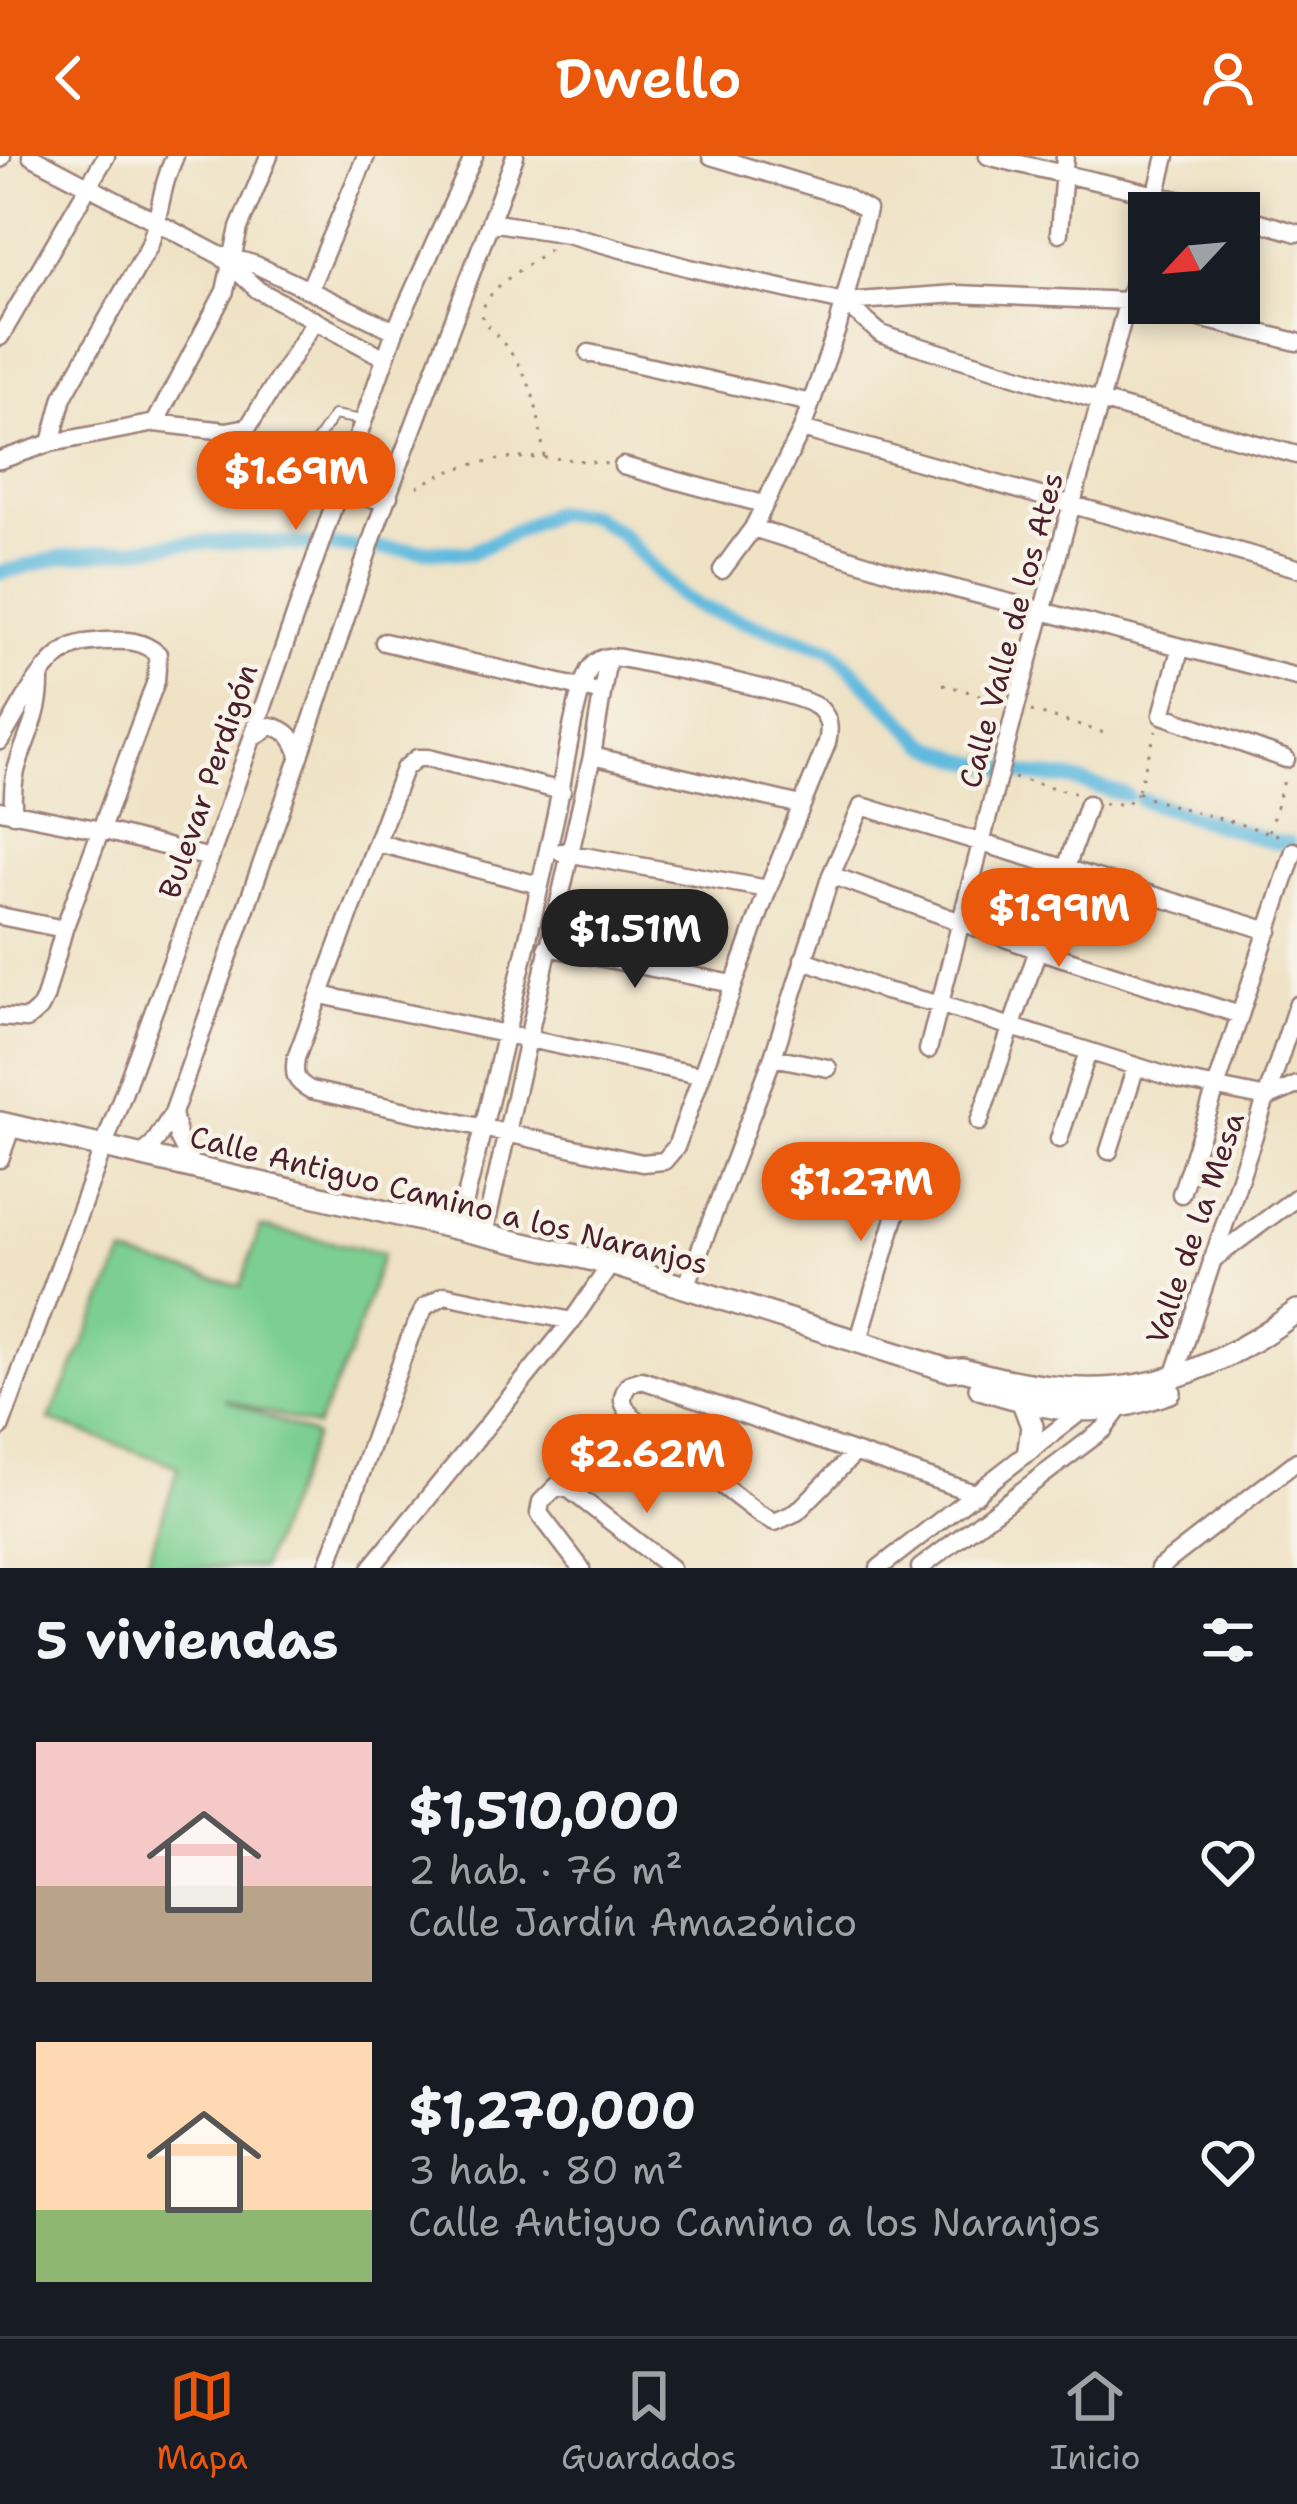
<!DOCTYPE html>
<html lang="es">
<head>
<meta charset="utf-8">
<style>
  :root { --surface:#171b24; --page:#242831; --text:#f1f3f6; --muted:#9ea1a6; --line:#363941; --accent:#ea580c }
  body { margin:0; font-family:"Shantell Sans",sans-serif; background:var(--page); color:var(--text); height:100vh; display:flex; flex-direction:column; font-size:45px; white-space:nowrap }
  * { box-sizing:border-box; margin:0 }
  p { font-size:39px; color:var(--muted) }
  .icon { flex:none; width:66px; height:66px; fill:none; stroke:currentColor; stroke-width:2; stroke-linecap:round; stroke-linejoin:round }
  .map { position:relative; height:1412px; overflow:hidden }
  .side { display:flex; flex-direction:column; background:var(--surface); flex:1 }
  .side>* { flex:none }
  .needle { width:78px; rotate:244deg }
  .buttons { position:absolute; left:1128px; top:36px; display:grid; gap:24px }
  .buttons a { display:grid; place-items:center; width:132px; height:132px; border-radius:0px; background:var(--surface); box-shadow:0 6px 18px #0003; font-size:60px }
  .price { position:absolute; translate:-50% -102px; padding:0 27px; border-radius:42px; background:var(--accent); color:#fff; font-size:39px; line-height:78px; filter:drop-shadow(0 3px 6px #0008) }
  .price::after { content:''; position:absolute; left:50%; top:72px; width:36px; height:27px; margin-left:-18px; background:inherit; clip-path:polygon(0 0,100% 0,50% 100%) }
  .price.active { background:#222; color:#fff }
  ul { padding:0; list-style:none }
  li { display:flex; align-items:center; gap:36px; height:300px; padding:0 36px }
  li span { display:grid; place-items:center; flex:none; width:336px; height:240px; border-radius:0px; color:#555 }
  li>.icon { margin-inline-start:auto }
  span .icon { width:144px; height:144px; fill:#fffc; stroke-width:1 }
  li b { font-size:51px }
  h2 { display:flex; justify-content:space-between; align-items:center; height:144px; padding:0 36px; font-size:51px }
  header { display:flex; justify-content:space-between; align-items:center; height:156px; padding:0 36px; background:var(--accent); color:#fff; font-size:54px; font-weight:600 }
  .tab-bar { display:flex; justify-content:space-around; align-items:center; height:168px; border-top:3px solid var(--line); background:var(--surface); font-size:33px; color:var(--muted) }
  .tab-bar a { display:grid; justify-items:center; gap:6px }
  .tab-bar .active { color:var(--accent) }
  .map>svg:first-child { display:block }
</style>
</head>
<body>
<header><svg class="icon" aria-label="back" viewBox="0 0 24 24"><path d="M15 5l-7 7 7 7"/></svg>Dwello<svg class="icon" aria-label="person" viewBox="0 0 24 24"><circle cx="12" cy="8" r="4"/><path d="M4 21q1-7 8-7t8 7"/></svg></header>
<div class="map">
<svg width="1297" height="1412" viewBox="0 0 1297 1412">
  <rect width="100%" height="100%" fill="#f7f3e8"/>
  <filter id="ink" filterUnits="userSpaceOnUse"><feTurbulence type="fractalNoise" baseFrequency=".00833" numOctaves="2"/><feDisplacementMap in="SourceGraphic" scale="24" xChannelSelector="R" yChannelSelector="G"/><feConvolveMatrix kernelMatrix="1 2 1 2 8 2 1 2 1" color-interpolation-filters="sRGB"/></filter>
  <filter id="wash" filterUnits="userSpaceOnUse"><feTurbulence type="fractalNoise" baseFrequency=".004" numOctaves="4" result="noise"/><feDisplacementMap in="SourceGraphic" scale="48" xChannelSelector="R" yChannelSelector="G"/><feGaussianBlur stdDeviation="2.7" result="paint"/><feColorMatrix in="noise" values="0 0 0 0 0 0 0 0 0 0 0 0 0 0 0 0 0 1.4 0 .05"/><feComposite in="paint" operator="in"/></filter>
  <g filter="url(#wash)">
    <rect width="100%" height="100%" fill="#efe2c5"/>
    <!-- green -->
    <path fill="#7ccf91" stroke="#63775e" stroke-width="3" d="M260 1071 383 1097 349 1200 316 1271 225 1243 315 1280 261 1412H145L179 1311 49 1264 124 1099 241 1130Z"/>
    <g fill="none" stroke-linecap="round" stroke-linejoin="round">
      <!-- canal -->
      <path stroke="#60bade" stroke-width="15" d="M0 417 58 402 181 387 255 386 470 397 553 357 590 359 620 377 680 439 701 452 831 493 926 588 965 604 1030 619 1070 623 1126 639
        M1141 644 1273 686 1289 687"/>
    </g>
  </g>
  <g filter="url(#ink)">
    <g fill="none" stroke-linecap="round" stroke-linejoin="round">
      <!-- service casing -->
      <g stroke="#9c8078" stroke-width="12">
        <path id="service" d="M302 306 334 259 362 264"/>
      </g>
      <!-- minor casing -->
      <g stroke="#9c8078" stroke-width="21">
        <path id="minor" d="M31 0 221 100 258 134 385 202
          M711 0 843 40 867 54 838 170 802 273 753 372 722 414
          M988 0C1067 21 1148 34 1227 57
          M0 3 2 0
          M1152 57 1166 0
          M1239 60 1297 77
          M490 66 567 78 690 112 844 146 956 138 1130 145 1297 186
          M1059 77 1065 0
          M226 100 256 109 395 175
          M309 134 366 0
          M844 146 881 178 895 183 1100 245 1297 299
          M0 181 106 0
          M589 197 811 247
          M155 267 225 135 239 72 269 0
          M802 273 1297 412
          M51 287 63 241 149 90C161 58 160 32 175 0
          M0 304 51 287 155 267 226 275 248 271 314 166
          M623 310 763 348
          M343 319 357 340 379 344 389 340
          M753 372 906 420 1297 521
          M384 486 594 535
          M1180 494 1162 559 1286 603
          M252 582 271 570C289 574 294 583 300 599
          M0 585C19 556 37 512 68 493 79 486 93 486 105 485 127 484 141 484 158 498L156 525 64 773 45 842 40 852 27 863 0 861
          M592 600 801 649
          M0 654 101 674 210 702
          M14 658C6 601 41 577 40 524
          M378 687 539 729
          M561 696 768 733
          M831 719 1038 794 1240 859
          M0 760 64 773
          M547 791 733 828
          M803 803 885 835 942 849 1183 925 1267 942
          M321 839 699 919
          M928 894 1016 551 1149 68
          M773 901 828 912
          M1267 942 1297 929
          M979 966 1088 648
          M1059 983 1088 896
          M1109 995 1136 910
          M141 999 153 989 173 957
          M0 1003 12 969
          M193 1012 178 981 173 957 300 600 376 371 515 0
          M1181 1038 1294 695
          M458 1073C492 938 524 803 554 667 563 629 573 544 589 514 597 501 607 500 621 502 654 509 803 536 820 553 830 563 830 574 827 587L768 733 676 991 664 1005 642 1007 484 972 311 934C295 926 293 919 296 902L404 613 417 602H428L562 635
          M484 1078 592 600 608 501
          M1212 1104 1297 1041
          M686 1131 773 901 831 719 862 650 1269 775
          M858 1187 912 1004
          M1174 1221 1297 849
          M0 1272 210 702 395 175 474 0
          M855 1297 797 1356 775 1366 759 1358 633 1261C622 1249 619 1242 629 1228L642 1224 977 1338
          M327 1412 410 1181 425 1151 445 1139 572 1165
          M371 1412 572 1165 611 1108
          M581 1412 539 1357 541 1346 557 1330 570 1334 671 1412
          M879 1412 1088 1250
          M920 1412 1104 1273 1123 1247
          M1159 1412 1297 1305"/>
      </g>
      <!-- tertiary casing -->
      <g stroke="#9c8078" stroke-width="26">
        <path id="tertiary" d="M0 967 611 1108 948 1214 963 1213C1093 1251 1188 1238 1297 1155
          M980 1232C1059 1256 1090 1264 1170 1236
          M1023 1246 1032 1270 1029 1293"/>
      </g>
      <!-- path -->
      <path stroke="#9c8078" stroke-width="3" stroke-dasharray="3 9" stroke-linecap="butt" d="M544 301C536 236 530 213 483 165 475 135 531 109 552 91
        M417 331C478 296 539 298 607 308
        M943 528 999 545
        M1031 555 1108 578
        M1014 622 1075 637
        M1138 634 1156 575
        M1138 636 1150 643 1285 681
        M1104 648H1126L1137 637
        M1269 675 1285 621"/>
      <!-- service -->
      <use href="#service" stroke="#fff" stroke-width="8"/>
      <!-- minor -->
      <use href="#minor" stroke="#fff" stroke-width="16"/>
      <!-- tertiary -->
      <use href="#tertiary" stroke="#fff" stroke-width="21"/>
    </g>
  </g>
  <g text-anchor="middle" dominant-baseline="central" stroke-width="9" stroke-linejoin="round" paint-order="stroke">
    <!-- street labels -->
    <g font-size="30" fill="#4a1f2b" stroke="#f7f3e8">
      <text transform="translate(1011 474) rotate(-75)">Calle Valle de los Ates</text>
      <text transform="translate(208 625) rotate(-71)">Bulevar Perdigón</text>
      <text transform="translate(449 1044) rotate(14)">Calle Antiguo Camino a los Naranjos</text>
      <text transform="translate(1195 1072) rotate(-71)">Valle de la Mesa</text>
    </g>
  </g>
</svg>
<div class="buttons">
<a><svg class="needle" viewBox="-14 -14 28 28"><path d="M0-13l5 13h-10z" fill="#e53935"/><path d="M0 13l5-13h-10z" fill="#9ea1a6"/></svg></a>
</div>
<b class="price" style="left:296px;top:377px">$1.69M</b>
<b class="price" style="left:1059px;top:814px">$1.99M</b>
<b class="price active" style="left:635px;top:835px">$1.51M</b>
<b class="price" style="left:861px;top:1088px">$1.27M</b>
<b class="price" style="left:647px;top:1360px">$2.62M</b>
</div>
<section class="side">
<h2>5 viviendas<svg class="icon" aria-label="filters" viewBox="0 0 24 24"><path d="M4 7h16M4 17h16"/><circle cx="9" cy="7" r="2"/><circle cx="15" cy="17" r="2"/></svg></h2>
<ul>
<li><span style="background:linear-gradient(#f6c9c9 60%,#b9a48a 0)"><svg class="icon" aria-label="home" viewBox="0 0 24 24"><path d="M3 11l9-7 9 7M6 9v11h12V9"/></svg></span><div><b>$1,510,000</b><p>2 hab. · 76 m²</p><p>Calle Jardín Amazónico</p></div><svg class="icon" aria-label="heart" viewBox="0 0 24 24"><path d="M12 20l-8-8c-3-5 5-10 8-4 3-6 11-1 8 4z"/></svg></li>
<li><span style="background:linear-gradient(#ffd9b3 70%,#8fb573 0)"><svg class="icon" aria-label="home" viewBox="0 0 24 24"><path d="M3 11l9-7 9 7M6 9v11h12V9"/></svg></span><div><b>$1,270,000</b><p>3 hab. · 80 m²</p><p>Calle Antiguo Camino a los Naranjos</p></div><svg class="icon" aria-label="heart" viewBox="0 0 24 24"><path d="M12 20l-8-8c-3-5 5-10 8-4 3-6 11-1 8 4z"/></svg></li>
</ul>
</section>
<nav class="tab-bar">
<a class="active"><svg class="icon" aria-label="map" viewBox="0 0 24 24"><path d="M3 6l6-2 6 2 6-2v14l-6 2-6-2-6 2zM9 4v14M15 6v14"/></svg>Mapa</a>
<a><svg class="icon" aria-label="saved" viewBox="0 0 24 24"><path d="M7 4h10v16l-5-4-5 4z"/></svg>Guardados</a>
<a><svg class="icon" aria-label="home" viewBox="0 0 24 24"><path d="M3 11l9-7 9 7M6 9v11h12V9"/></svg>Inicio</a>
</nav>
</body>
</html>
